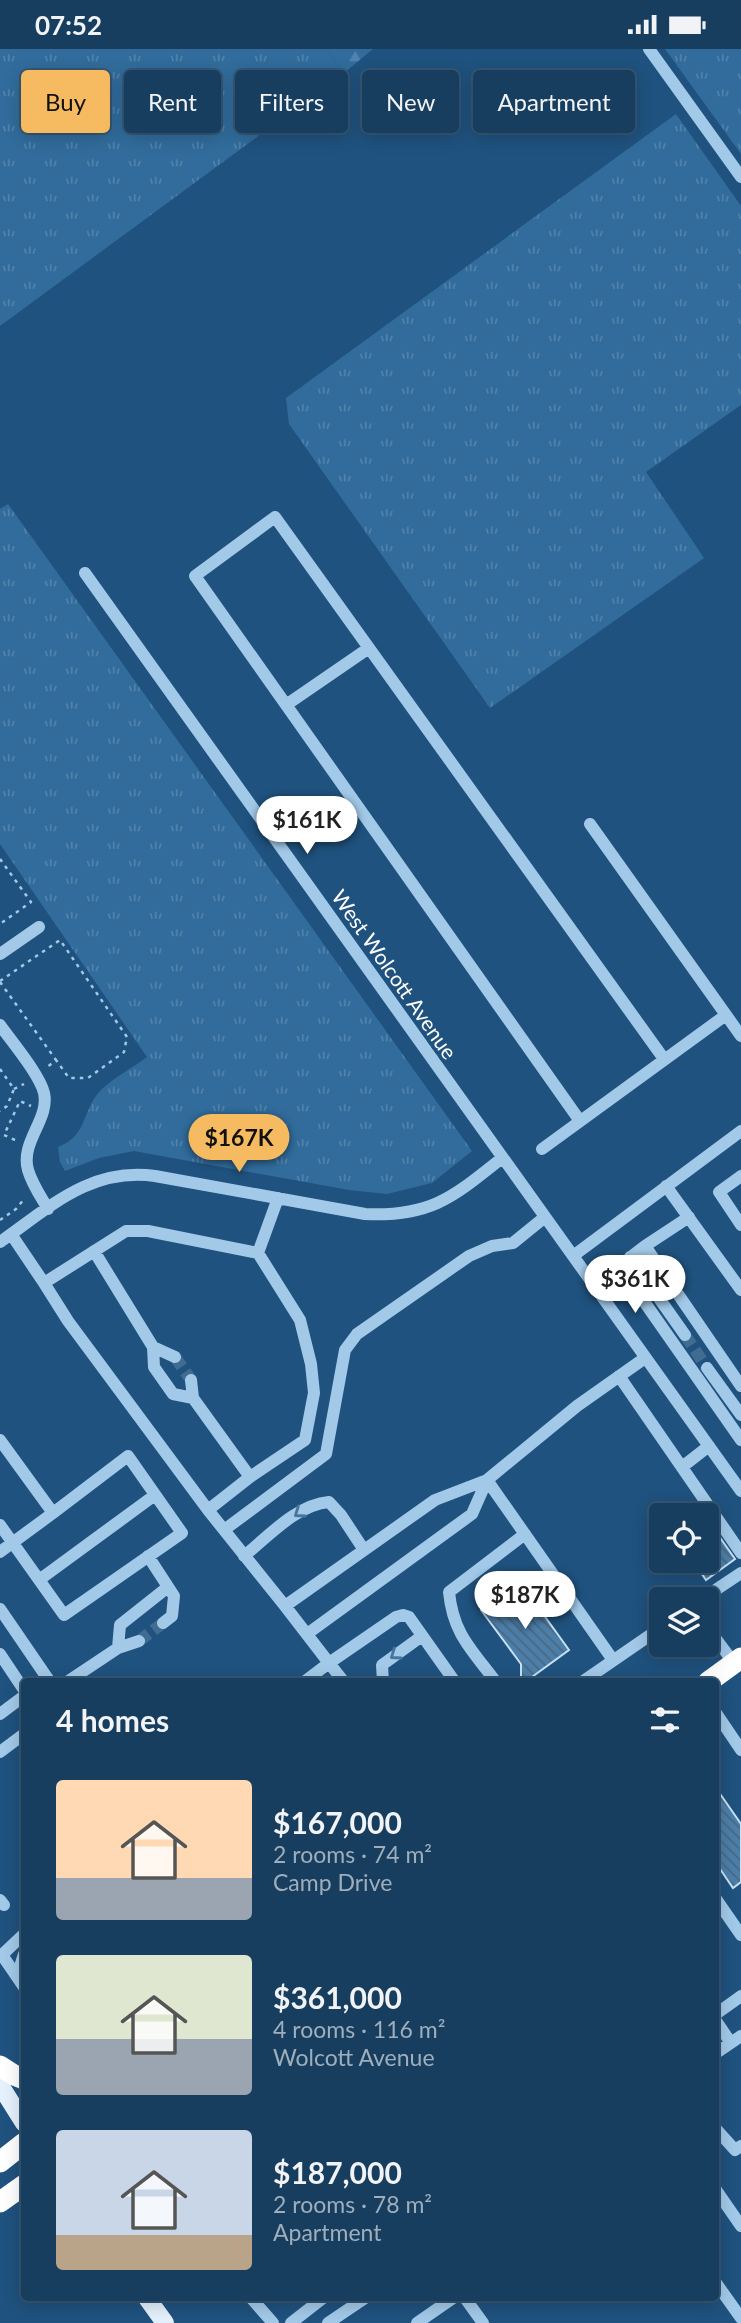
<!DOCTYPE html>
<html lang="en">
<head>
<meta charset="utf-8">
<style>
  :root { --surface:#173e5e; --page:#244967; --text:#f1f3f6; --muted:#9eaebc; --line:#365773; --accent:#f6bb61 }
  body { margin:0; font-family:Lato,sans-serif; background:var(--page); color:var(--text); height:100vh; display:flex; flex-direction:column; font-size:26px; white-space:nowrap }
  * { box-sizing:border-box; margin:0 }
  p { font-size:23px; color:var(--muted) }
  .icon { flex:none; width:38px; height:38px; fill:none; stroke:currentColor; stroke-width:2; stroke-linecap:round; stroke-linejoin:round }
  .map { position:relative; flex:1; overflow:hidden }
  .drawer { position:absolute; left:21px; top:1629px; width:698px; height:623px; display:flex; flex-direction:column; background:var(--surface); border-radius:7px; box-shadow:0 4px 18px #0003,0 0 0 2px var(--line) }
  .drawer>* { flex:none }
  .guide { position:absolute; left:21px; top:21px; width:700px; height:63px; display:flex; gap:14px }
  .controls { position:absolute; left:649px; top:1454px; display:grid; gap:14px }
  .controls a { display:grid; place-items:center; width:70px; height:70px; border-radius:7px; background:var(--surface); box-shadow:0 4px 18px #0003,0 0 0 2px var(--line); font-size:35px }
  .price { position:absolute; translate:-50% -60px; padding:0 16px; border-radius:24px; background:#fff; color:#222; font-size:23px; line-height:46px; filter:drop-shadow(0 2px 4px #0008) }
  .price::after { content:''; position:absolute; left:50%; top:42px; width:21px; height:16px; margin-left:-10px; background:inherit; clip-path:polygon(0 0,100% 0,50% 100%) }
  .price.selected { background:var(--accent); color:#111 }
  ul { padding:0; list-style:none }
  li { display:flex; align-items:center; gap:21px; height:175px; padding:0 35px }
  li span { display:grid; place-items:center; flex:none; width:196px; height:140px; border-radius:7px; color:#555 }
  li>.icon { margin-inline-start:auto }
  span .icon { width:84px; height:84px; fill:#fffc; stroke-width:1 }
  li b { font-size:30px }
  h2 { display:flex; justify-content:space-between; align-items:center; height:84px; padding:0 35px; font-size:30px }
  .chip { padding:0 24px; border-radius:7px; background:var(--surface); box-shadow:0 4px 18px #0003,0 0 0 2px var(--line); font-size:24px; line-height:63px }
  .chip.selected { background:var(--accent); color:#111 }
  .status { display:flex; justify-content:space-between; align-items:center; height:49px; padding:0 35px; background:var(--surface); direction:ltr }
  .status svg { height:19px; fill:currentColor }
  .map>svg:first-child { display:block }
</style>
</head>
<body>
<div class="status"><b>07:52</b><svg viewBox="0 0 49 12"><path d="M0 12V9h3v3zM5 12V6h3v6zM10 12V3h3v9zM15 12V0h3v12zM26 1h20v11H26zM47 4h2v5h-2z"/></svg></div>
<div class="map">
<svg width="741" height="2274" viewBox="0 0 741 2274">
  <defs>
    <pattern id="grass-tufts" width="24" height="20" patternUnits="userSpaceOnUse" patternTransform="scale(1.75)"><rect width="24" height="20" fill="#316c9c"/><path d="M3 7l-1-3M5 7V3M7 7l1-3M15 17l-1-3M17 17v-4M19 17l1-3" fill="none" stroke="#5082ab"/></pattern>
    <pattern id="forest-firs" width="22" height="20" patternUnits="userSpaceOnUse" patternTransform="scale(1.75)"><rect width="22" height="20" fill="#316c9c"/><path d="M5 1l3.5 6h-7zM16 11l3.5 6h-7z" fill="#5082ab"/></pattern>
    <pattern id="building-back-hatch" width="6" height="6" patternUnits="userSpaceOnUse" patternTransform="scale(1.75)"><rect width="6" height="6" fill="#4b7faa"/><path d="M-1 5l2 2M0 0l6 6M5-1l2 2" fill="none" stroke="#4b6880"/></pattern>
  </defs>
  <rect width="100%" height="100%" fill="#1f527e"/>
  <!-- grass -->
  <path fill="url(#grass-tufts)" d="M0 0H326L344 24 0 277Z
    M665 0H741V105Z
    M676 65 741 157V356L646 423 704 509 490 659 289 375 286 349Z
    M8 455 472 1102 432 1134 387 1145 349 1141 134 1102 99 1109 65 1122 60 1113 58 1098C88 1087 82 1060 101 1041 114 1028 133 1019 147 1008L0 795V460Z"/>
  <!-- forest -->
  <path fill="url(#forest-firs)" d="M326 0H373L344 24Z"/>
  <!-- building -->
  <path fill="url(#building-back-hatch)" stroke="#c6e1f6" stroke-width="2" d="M707 1470 735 1510 706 1531 693 1512H707Z
    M520 1533 569 1601 525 1633H521V1615L481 1561Z
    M716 1739 741 1775V1833L733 1839 716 1814Z"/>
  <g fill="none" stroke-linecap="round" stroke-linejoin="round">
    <!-- minor-tunnel -->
    <path stroke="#416c91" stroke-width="12" stroke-dasharray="12 6" stroke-linecap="butt" d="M685 1286 707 1319
      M175 1308 191 1331
      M139 1592 163 1574"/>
    <!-- path -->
    <path stroke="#a2c9e8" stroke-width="2.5" stroke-dasharray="3.5 5" stroke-linecap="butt" d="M0 810 31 853 0 875
      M0 932 60 891 127 988 124 1003 88 1029H69L56 1011
      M0 933 56 1011 46 1019
      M0 1020 14 1040 7 1057 0 1062
      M14 1040 24 1035
      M15 1091 4 1086 20 1052 31 1057
      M0 1171 16 1160 25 1149"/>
    <!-- minor -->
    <path stroke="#a2c9e8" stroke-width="12" d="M649 0 741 128
      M85 524 741 1442
      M286 656 369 599
      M590 775 741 987
      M0 905 39 878
      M0 976C12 993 40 1026 44 1044 50 1070 20 1093 28 1121 32 1135 41 1148 48 1160
      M580 1072 195 527 275 468 664 1010
      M542 1100 726 966
      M741 1127 719 1143 741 1176
      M666 1137 741 1241
      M689 1168 645 1197 741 1337
      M11 1185 44 1234 126 1182H148L258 1204 278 1149
      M0 1193C49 1159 90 1118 155 1127L365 1165C431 1168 453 1148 502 1109
      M645 1197 623 1214 629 1231 741 1391
      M94 1202 153 1298 154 1318 173 1345 193 1349 250 1428
      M573 1207 741 1082
      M630 1208 685 1286
      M44 1234 68 1272 208 1461 250 1428 305 1391 314 1344 311 1315 300 1271 258 1204
      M153 1298 175 1308
      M707 1319 741 1366
      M619 1327 741 1504
      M191 1331 193 1349
      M0 1391 53 1464 0 1503
      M682 1418 709 1397
      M208 1461 285 1557
      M0 1476 64 1566 182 1484 128 1407 53 1464
      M224 1481 326 1405 345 1301 357 1285 469 1207 492 1197 513 1194 545 1168
      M148 1507 174 1547 172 1567 163 1574
      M244 1507C269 1487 296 1456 329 1453L341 1466 364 1501
      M39 1531 155 1446
      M702 1550 741 1524
      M0 1560 50 1633
      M707 1578 734 1614
      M307 1585 472 1465 487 1431
      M118 1599 120 1576 168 1538
      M0 1605 24 1641
      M613 1611 487 1431 577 1357 645 1309
      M67 1633 118 1599 139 1592
      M304 1633 329 1614 344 1633
      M383 1633 382 1616 422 1587
      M455 1633 409 1568 403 1566 396 1568 329 1614 285 1557 435 1451 487 1431
      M496 1633C472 1601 453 1585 449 1543L525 1485
      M582 1633 662 1578
      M716 1664 741 1701
      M0 1665 24 1647
      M0 1703 24 1685
      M716 1850 741 1886
      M0 1851 4 1856
      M24 1885 2 1906 24 1938
      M17 1927 24 1905
      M716 1965 741 1947
      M716 1972 731 1994
      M716 2004 741 1987
      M716 2080 735 2101 741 2097
      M716 2141 741 2177
      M716 2234 741 2269
      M465 2249 483 2274
      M252 2250 273 2274
      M291 2274 323 2249
      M328 2274 365 2249
      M417 2274 453 2249"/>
    <!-- major -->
    <path stroke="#e4f1fd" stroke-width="18" d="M0 2036 24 2074
      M147 2249 165 2274"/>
    <!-- highway -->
    <path stroke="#fff" stroke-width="21" d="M708 1633 741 1609
      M0 2017 14 2026 24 2030
      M0 2113 24 2094
      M0 2153 24 2136"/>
  </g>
  <!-- one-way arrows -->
  <defs><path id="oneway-chevron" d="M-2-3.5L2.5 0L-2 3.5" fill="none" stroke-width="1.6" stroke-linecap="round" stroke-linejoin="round" transform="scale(1.75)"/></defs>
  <g stroke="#46769e">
    <use href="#oneway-chevron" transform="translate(299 1464) rotate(145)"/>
    <use href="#oneway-chevron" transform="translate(395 1606) rotate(145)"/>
  </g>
  <g text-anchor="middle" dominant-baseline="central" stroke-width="7" stroke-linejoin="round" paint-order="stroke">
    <!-- street labels -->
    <g font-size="21" fill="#fff" stroke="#1f527e">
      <text transform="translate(395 925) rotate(55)">West Wolcott Avenue</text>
    </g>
  </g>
</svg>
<div class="controls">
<a><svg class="icon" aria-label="locate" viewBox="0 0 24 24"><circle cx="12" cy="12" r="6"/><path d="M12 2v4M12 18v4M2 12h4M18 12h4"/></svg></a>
<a><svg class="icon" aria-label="layers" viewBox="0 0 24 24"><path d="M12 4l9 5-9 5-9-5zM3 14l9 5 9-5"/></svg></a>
</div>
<b class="price" style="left:307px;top:807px">$161K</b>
<b class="price selected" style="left:239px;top:1125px">$167K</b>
<b class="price" style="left:635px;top:1266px">$361K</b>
<b class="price" style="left:525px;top:1582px">$187K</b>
<div class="guide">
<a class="chip selected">Buy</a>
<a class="chip">Rent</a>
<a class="chip">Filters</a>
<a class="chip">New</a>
<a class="chip">Apartment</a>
</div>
<section class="drawer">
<h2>4 homes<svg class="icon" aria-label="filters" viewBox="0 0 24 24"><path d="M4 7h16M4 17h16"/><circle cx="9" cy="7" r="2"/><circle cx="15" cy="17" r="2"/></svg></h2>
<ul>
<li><span style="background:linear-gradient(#ffd9b3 70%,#9aa5b1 0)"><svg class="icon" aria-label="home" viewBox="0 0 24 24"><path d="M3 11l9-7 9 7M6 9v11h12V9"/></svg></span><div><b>$167,000</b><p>2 rooms · 74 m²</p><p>Camp Drive</p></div></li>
<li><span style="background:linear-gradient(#dfe7d0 60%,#9aa5b1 0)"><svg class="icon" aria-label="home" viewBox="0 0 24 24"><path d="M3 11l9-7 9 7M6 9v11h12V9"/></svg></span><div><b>$361,000</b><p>4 rooms · 116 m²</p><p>Wolcott Avenue</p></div></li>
<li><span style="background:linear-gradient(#c9d6e8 75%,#b9a48a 0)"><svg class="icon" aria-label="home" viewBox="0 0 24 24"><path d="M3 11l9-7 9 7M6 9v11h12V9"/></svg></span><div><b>$187,000</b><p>2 rooms · 78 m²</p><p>Apartment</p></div></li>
</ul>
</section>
</div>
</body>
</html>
